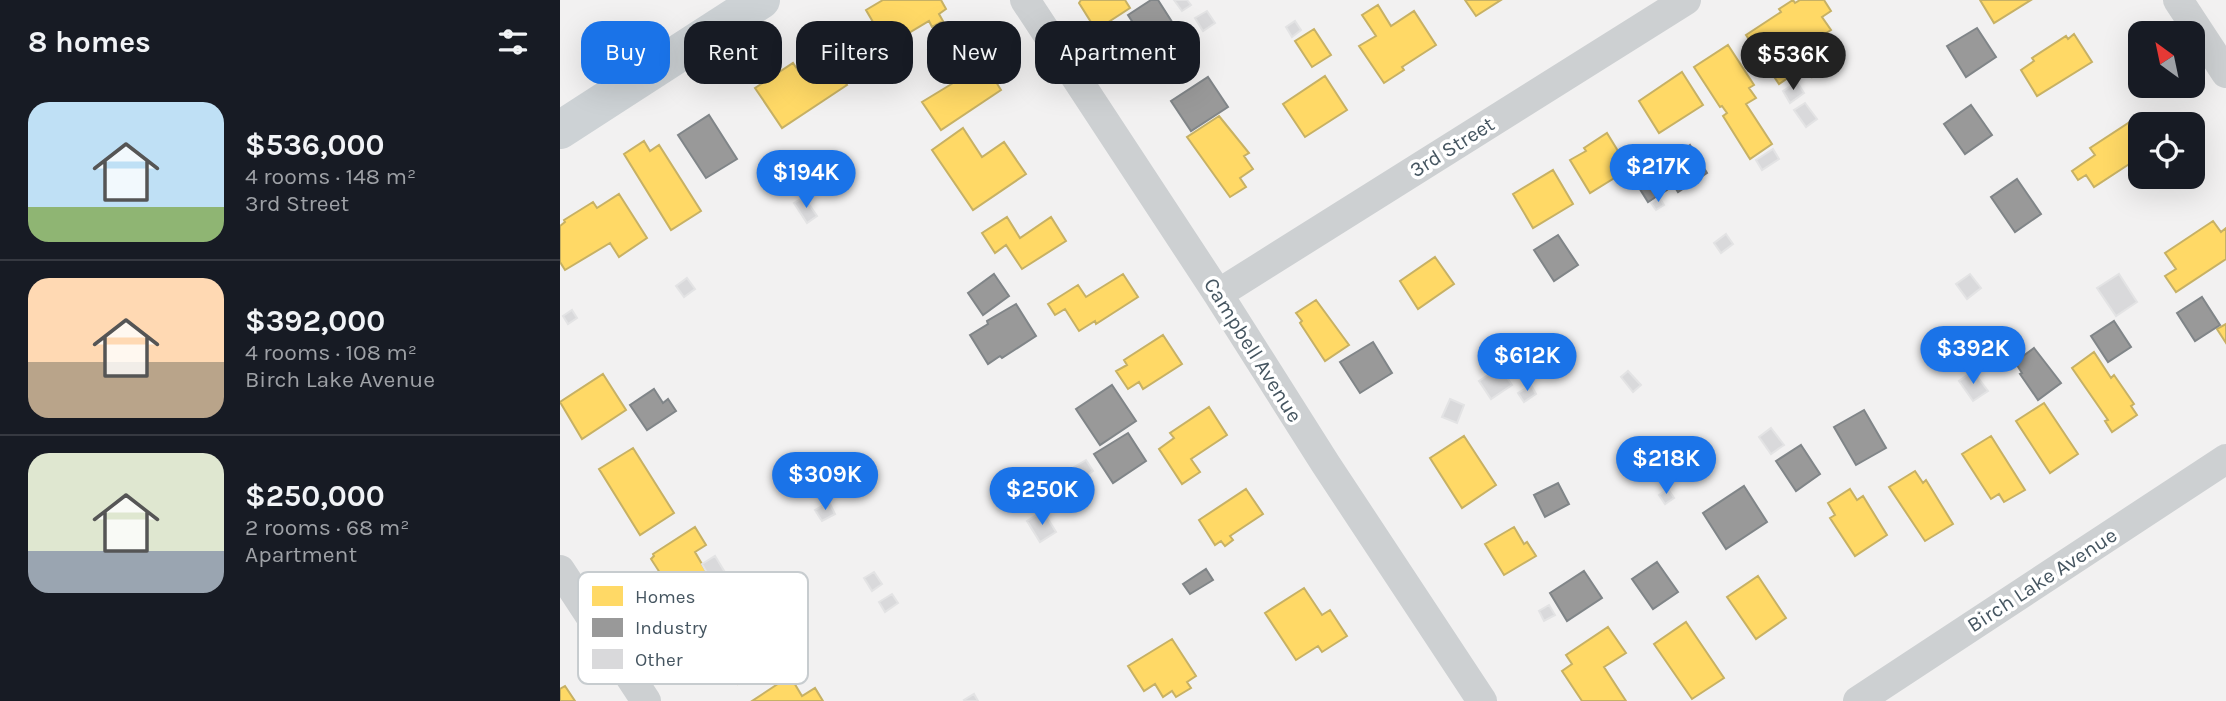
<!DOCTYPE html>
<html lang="en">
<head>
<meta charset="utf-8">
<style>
  :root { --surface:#171b24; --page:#20242c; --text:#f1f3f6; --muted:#9ea1a6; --line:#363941; --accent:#1a73e8 }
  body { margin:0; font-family:Karla,sans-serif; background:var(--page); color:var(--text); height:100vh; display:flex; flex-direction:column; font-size:26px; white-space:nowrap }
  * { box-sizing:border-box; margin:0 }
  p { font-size:23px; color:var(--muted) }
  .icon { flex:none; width:38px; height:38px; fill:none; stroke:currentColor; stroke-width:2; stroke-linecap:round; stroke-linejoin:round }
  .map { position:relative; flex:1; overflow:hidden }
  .drawer { display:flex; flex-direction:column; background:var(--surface); width:560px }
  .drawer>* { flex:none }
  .hud { position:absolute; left:21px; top:21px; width:665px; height:63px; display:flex; gap:14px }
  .needle { width:46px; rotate:327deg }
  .tools { position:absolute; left:1568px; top:21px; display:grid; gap:14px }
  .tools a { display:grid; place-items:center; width:77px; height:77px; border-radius:14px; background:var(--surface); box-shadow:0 7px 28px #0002; font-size:35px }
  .price { position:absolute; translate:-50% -60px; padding:0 16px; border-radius:24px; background:var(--accent); color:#fff; font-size:23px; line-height:46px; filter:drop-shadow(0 2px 4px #0008) }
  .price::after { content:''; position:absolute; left:50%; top:42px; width:21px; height:16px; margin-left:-10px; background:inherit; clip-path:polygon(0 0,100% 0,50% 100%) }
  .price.on { background:#222; color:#fff }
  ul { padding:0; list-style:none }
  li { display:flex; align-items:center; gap:21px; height:175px; padding:0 28px }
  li+li { border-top:2px solid var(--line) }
  li span { display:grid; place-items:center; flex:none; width:196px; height:140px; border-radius:21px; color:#555 }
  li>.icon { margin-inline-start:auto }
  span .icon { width:84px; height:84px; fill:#fffc; stroke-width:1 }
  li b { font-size:30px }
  h2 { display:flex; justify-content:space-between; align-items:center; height:84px; padding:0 28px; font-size:30px }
  .pill { padding:0 24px; border-radius:21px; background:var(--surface); box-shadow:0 7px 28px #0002; font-size:24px; line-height:63px }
  .pill.on { background:var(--accent); color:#fff }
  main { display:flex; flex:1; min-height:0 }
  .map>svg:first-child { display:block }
</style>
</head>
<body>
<main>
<section class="drawer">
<h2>8 homes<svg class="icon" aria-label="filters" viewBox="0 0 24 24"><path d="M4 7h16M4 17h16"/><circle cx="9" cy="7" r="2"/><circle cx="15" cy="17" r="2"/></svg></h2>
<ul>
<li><span style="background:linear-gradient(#bfe0f5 75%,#8fb573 0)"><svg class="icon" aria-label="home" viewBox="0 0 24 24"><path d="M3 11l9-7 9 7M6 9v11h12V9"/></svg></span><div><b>$536,000</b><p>4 rooms · 148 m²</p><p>3rd Street</p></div></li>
<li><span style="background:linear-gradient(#ffd9b3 60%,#b9a48a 0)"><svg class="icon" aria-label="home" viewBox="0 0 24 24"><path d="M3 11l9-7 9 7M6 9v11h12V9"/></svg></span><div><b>$392,000</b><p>4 rooms · 108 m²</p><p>Birch Lake Avenue</p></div></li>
<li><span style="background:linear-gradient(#dfe7d0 70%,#9aa5b1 0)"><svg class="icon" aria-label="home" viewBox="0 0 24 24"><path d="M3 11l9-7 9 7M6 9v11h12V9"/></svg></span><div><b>$250,000</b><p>2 rooms · 68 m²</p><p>Apartment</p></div></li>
</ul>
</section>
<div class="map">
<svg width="1666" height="701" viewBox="0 0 1666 701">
  <rect width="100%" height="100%" fill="#f2f1f1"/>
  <!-- homes -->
  <path fill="#ffd966" stroke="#c7b164" stroke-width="2" d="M323 0H381L386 9 379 14 383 21 372 27 369 21 327 46 306 10Z
    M521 0H565L570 8 536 30 519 3Z
    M905 0H941L916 16Z
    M1233 0 1235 3 1240 0H1264L1271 11 1262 17 1271 30 1260 37 1276 61 1252 77 1236 53 1229 57 1225 50 1221 53 1235 73 1219 84 1186 35 1221 12 1219 9Z
    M1420 0H1471L1434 23Z
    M818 5 831 26 854 11 876 45 842 67 844 70 824 83 799 46 816 36 802 15Z
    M401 28 417 54 394 69 384 54 374 60 368 50Z
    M754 29 771 55 752 67 735 41Z
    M1514 34 1532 62 1477 96 1461 70 1474 61 1472 58 1506 36 1508 39Z
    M1168 45 1194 85 1189 88 1196 98 1186 104 1212 144 1190 159 1163 116 1167 113 1162 106 1160 107 1134 67Z
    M267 54 287 85 222 128 195 88 233 63 239 72Z
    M426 63 432 72 434 70 440 78 436 82 441 90 381 130 362 102Z
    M1122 72 1143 105 1099 133 1079 101Z
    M765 76 787 110 745 137 723 104Z
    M659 116 689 153 684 156 693 169 680 178 686 187 670 197 627 137Z
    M1576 118 1580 124V157L1534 187 1526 175 1518 180 1512 171 1535 155 1530 148Z
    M403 128 422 157 444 142 466 174 413 210 372 150Z
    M1047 133 1069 169 1030 193 1010 160 1026 151 1024 148Z
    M84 141 90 151 99 145 141 211 111 230 64 154Z
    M993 170 1013 204 973 228 953 194Z
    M59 194 87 238 59 257 50 243 5 270 0 262V226L5 222 4 220 33 202 37 208Z
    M447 217 460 238 491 217 506 241 462 269 446 245 435 253 422 233Z
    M1653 221 1661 232 1666 228V259L1616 292 1605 276 1616 269 1605 253Z
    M875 257 894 284 858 309 840 281Z
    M563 274 578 297 536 324 535 321 519 331 505 309 495 315 488 304 518 285 526 297Z
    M756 300 789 345 765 361 740 323 742 321 736 313Z
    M1666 324V343L1657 329Z
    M603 335 622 364 583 389 579 382 568 389 556 371 567 365 564 360Z
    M1534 352 1551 378 1554 375 1574 404 1571 406 1577 415 1552 432 1545 421 1548 420 1512 368Z
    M43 374 66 410 22 439 0 402Z
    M1484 403 1518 454 1490 473 1456 421Z
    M649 407 667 435 631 459 640 472 622 484 599 449 614 438 610 433Z
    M904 436 936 485 902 508 870 458Z
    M1431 436 1465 490 1444 502 1439 494 1431 499 1402 454Z
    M73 448 114 513 80 535 39 469Z
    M1355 471 1363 483 1366 480 1393 524 1365 541 1329 487Z
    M686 489 703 514 670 536 673 540 665 546 661 541 655 545 639 520Z
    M1290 489 1297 500 1303 496 1327 535 1295 556 1270 518 1275 515 1268 503Z
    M135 527 146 545 135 552 157 590 124 610 91 559 94 556 93 554Z
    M954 527 964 544 967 542 976 556 944 575 925 544Z
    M1198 576 1226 618 1196 639 1167 597Z
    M744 588 762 615 770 610 787 636 762 652 758 646 736 660 705 613Z
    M171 606 184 627 203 616 220 643 201 655 208 666 178 684 170 671 167 673 138 627Z
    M1126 622 1164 678 1132 699 1094 644Z
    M1048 627 1066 653 1044 667 1066 701H1022L1002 671 1012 664 1006 655Z
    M612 639 636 676 627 682 631 688 616 697 612 691 603 697 595 684 584 691 568 666Z
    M230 676 242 696 255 688 263 701H192Z
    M5 686 15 701H0V689Z"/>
  <!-- industry -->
  <path fill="#999" stroke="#808588" stroke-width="2" d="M591 0H598L614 25 586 43 568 15Z
    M1417 28 1436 57 1406 77 1387 46Z
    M648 77 668 107 631 131 611 101Z
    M1411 105 1432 135 1405 154 1384 124Z
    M149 115 177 159 146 178 118 135Z
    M1130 145 1147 173 1118 192 1101 165Z
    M1092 166 1107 190 1088 202 1073 178Z
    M1457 179 1481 214 1455 232 1431 197Z
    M998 235 1018 265 994 281 974 250Z
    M434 274 449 296 423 315 408 293Z
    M1642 297 1660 325 1635 341 1617 313Z
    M456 304 476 336 442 358 440 356 428 364 410 335 428 324 427 321Z
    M1554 321 1571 347 1548 362 1531 336Z
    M813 342 832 373 800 393 780 362Z
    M1474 348 1501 383 1478 400 1460 374 1462 373 1455 362Z
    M552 385 576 421 540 445 516 409Z
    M94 389 103 403 108 399 116 411 87 430 70 405Z
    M1304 410 1326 448 1296 465 1274 427Z
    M568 433 586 461 553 483 534 454Z
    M1241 445 1260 474 1236 491 1216 461Z
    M998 483 1009 504 985 517 974 495Z
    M1184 486 1207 522 1166 549 1143 513Z
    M1097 562 1118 592 1093 609 1072 579Z
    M646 569 653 580 630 594 623 584Z
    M1024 571 1042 598 1007 621 990 593Z"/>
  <!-- building -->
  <path fill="#d9d9db" stroke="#e3e3e4" stroke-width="2" d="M614 0H627L631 5 622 11Z
    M647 11 655 23 643 31 635 18Z
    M735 21 741 30 732 37 726 27Z
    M1237 82 1244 93 1230 103 1223 91Z
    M1245 103 1257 119 1246 127 1234 110Z
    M1213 149 1219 159 1202 170 1196 160Z
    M244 197 257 216 247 223 234 203Z
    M1099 197 1104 205 1096 210 1091 203Z
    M1166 234 1173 244 1161 253 1154 243Z
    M1410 274 1421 288 1407 299 1396 284Z
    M1559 274 1577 302 1556 316 1537 288Z
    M127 278 135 289 124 297 116 286Z
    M12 310 17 318 8 324 3 316Z
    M940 367 952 385 931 399 919 381Z
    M1068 371 1081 385 1073 392 1061 377Z
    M1413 371 1428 391 1413 401 1399 381Z
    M971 385 976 394 964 402 958 393Z
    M890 399 904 405 897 423 882 417Z
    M1211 428 1224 445 1211 454 1199 437Z
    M526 460 533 471 521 479 514 467Z
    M1108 489 1114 498 1105 504 1099 495Z
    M269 502 275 514 262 521 255 510Z
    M483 511 496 532 480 542 467 521Z
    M155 556 166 574 152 582 142 564Z
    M314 572 322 584 312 591 304 578Z
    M332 594 338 603 325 612 319 602Z
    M989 605 995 615 984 621 979 611Z
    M414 694 418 701H405L404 700Z"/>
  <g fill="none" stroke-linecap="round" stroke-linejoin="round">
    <!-- street -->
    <path stroke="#cdd0d2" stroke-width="30" d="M465 0 658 294 765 463 922 701
      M1618 0 1666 73
      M658 294 1126 0
      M0 570 86 701
      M1298 701 1666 459"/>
    <!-- secondary -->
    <path stroke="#cdd2d5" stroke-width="38" d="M0 130 201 0"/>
  </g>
  <g text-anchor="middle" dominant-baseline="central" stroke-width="7" stroke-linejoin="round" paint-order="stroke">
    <!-- street labels -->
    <g font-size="21" fill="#455560" stroke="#fff">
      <text transform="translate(892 147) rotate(-32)">3rd Street</text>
      <text transform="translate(693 350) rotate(58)">Campbell Avenue</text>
      <text transform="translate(1482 580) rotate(-33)">Birch Lake Avenue</text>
    </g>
  </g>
  <!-- legend -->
  <rect x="18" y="572" width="230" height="112" rx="10" fill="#fff" stroke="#c7cccf" stroke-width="2"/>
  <rect x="32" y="586" width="31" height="20" fill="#ffd966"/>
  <rect x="32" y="618" width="31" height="19" fill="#999"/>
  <rect x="32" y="649" width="31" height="20" fill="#d9d9db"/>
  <g font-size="19" fill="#455560">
    <text x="75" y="603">Homes</text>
    <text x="75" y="634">Industry</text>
    <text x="75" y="666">Other</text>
  </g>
</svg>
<div class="tools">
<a><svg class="needle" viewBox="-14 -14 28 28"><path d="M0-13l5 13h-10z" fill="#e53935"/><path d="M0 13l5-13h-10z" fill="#9ea1a6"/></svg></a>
<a><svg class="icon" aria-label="locate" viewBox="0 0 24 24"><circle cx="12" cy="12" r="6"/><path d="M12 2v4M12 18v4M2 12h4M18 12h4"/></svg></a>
</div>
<b class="price on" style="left:1233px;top:92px">$536K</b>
<b class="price" style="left:1098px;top:204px">$217K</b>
<b class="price" style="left:246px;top:210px">$194K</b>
<b class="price" style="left:1413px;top:386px">$392K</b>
<b class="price" style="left:967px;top:393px">$612K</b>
<b class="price" style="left:1106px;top:496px">$218K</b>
<b class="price" style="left:265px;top:512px">$309K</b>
<b class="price" style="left:482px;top:527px">$250K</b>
<div class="hud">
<a class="pill on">Buy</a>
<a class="pill">Rent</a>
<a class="pill">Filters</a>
<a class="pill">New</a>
<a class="pill">Apartment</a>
</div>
</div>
</main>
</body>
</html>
